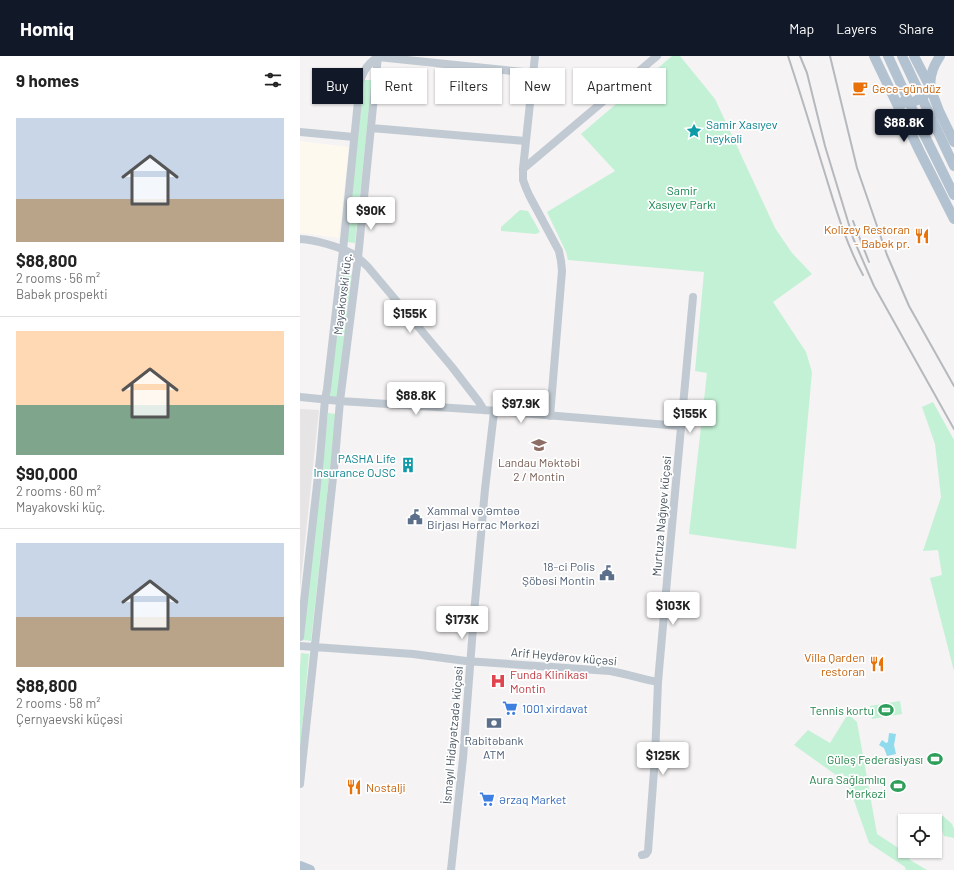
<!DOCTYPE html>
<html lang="en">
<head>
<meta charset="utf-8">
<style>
  :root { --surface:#fff; --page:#f2f2f2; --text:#222; --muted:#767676; --line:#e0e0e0; --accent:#111827 }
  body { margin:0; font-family:Barlow,sans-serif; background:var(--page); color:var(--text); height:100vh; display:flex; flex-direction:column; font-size:15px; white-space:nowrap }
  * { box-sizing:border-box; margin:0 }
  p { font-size:13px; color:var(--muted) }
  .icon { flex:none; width:22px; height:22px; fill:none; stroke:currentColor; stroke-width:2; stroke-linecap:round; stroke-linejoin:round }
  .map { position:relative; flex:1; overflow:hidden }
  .side { display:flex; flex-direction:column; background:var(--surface); width:300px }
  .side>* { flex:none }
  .guide { position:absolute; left:12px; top:12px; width:380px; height:36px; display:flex; gap:8px }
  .buttons { position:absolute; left:598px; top:758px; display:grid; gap:8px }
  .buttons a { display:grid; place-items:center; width:44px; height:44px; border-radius:0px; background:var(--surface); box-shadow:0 1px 3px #0004; font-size:20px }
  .price { position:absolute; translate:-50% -34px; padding:0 9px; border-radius:4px; background:#fff; color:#222; font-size:13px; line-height:26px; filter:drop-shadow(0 1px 2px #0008) }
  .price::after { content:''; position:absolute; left:50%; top:24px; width:12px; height:9px; margin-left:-6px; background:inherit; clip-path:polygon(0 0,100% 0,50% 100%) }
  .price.selected { background:var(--accent); color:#fff }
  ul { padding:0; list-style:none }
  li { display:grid; align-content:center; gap:8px; height:212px; padding:0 16px }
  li+li { border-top:1px solid var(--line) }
  li span { display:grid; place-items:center; height:124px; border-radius:0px; color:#555 }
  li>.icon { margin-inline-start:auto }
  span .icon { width:72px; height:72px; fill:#fffc; stroke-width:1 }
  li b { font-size:17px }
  h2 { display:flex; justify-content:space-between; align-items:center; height:48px; padding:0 16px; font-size:17px }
  .chip { padding:0 14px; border-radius:0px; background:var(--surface); box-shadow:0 1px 3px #0004; font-size:14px; line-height:36px }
  .chip.selected { background:var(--accent); color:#fff }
  header { display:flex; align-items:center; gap:24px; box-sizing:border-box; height:56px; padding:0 20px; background:var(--accent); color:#fff }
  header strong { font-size:19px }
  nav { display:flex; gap:22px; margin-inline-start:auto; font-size:14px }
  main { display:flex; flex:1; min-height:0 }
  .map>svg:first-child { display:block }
</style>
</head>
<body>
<header>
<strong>Homiq</strong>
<nav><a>Map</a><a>Layers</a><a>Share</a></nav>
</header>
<main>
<section class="side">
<h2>9 homes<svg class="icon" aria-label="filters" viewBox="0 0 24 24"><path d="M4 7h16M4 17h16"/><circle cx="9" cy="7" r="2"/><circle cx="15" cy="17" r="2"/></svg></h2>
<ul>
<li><span style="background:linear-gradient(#c9d6e8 65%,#b9a48a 0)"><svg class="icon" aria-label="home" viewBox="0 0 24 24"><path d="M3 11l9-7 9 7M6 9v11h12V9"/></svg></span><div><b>$88,800</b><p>2 rooms · 56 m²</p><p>Babək prospekti</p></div></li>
<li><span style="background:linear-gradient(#ffd9b3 60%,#7fa58c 0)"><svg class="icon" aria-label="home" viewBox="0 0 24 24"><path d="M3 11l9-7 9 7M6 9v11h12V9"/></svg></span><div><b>$90,000</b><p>2 rooms · 60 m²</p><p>Mayakovski küç.</p></div></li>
<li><span style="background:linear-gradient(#c9d6e8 60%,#b9a48a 0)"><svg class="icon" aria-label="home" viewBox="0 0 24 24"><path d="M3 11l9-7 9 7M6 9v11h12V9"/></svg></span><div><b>$88,800</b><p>2 rooms · 58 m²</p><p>Çernyaevski küçəsi</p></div></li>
</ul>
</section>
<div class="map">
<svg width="654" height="814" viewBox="0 0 654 814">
  <rect width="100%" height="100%" fill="#f5f3f3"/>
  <!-- commercial -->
  <path fill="#fdf9ef" d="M0 85 49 91 39 182 0 177Z"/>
  <!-- education -->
  <path fill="#e6e4e5" d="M0 353 19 354 0 533Z"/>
  <!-- green -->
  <path fill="#c3f1d5" d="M372 0H380L415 43 475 172 492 197 512 218 473 246 506 296 512 316 496 493 389 478 407 317 395 315 404 216 268 204 266 196 247 156 315 115 281 78Z
    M64 24H72L55 187 47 186Z
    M220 154 228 155 240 176 236 178 201 175V171Z
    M44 217 52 218 37 342 29 341Z
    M633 346 654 384V615L630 522 642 519 638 494 623 495 641 441 635 388 622 351Z
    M28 357 36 358 11 585 3 584Z
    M1 597 9 598 0 695V613Z
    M600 645 602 658 572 663 570 650Z
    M548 658 557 666 577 778 606 797 610 804 627 814H606L605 811 569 787 551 736 543 717 536 719 494 689 508 674 530 687Z
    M633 760H643L652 768 654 773V782L644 780 642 774 639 772H635V765H634Z"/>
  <!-- water -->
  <path fill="#90daee" d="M589 677 596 678 594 689 596 698 587 700 584 692 579 689 582 684 586 687 588 686Z"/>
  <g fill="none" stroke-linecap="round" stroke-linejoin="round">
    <!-- minor -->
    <path stroke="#c1cad2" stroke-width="8" d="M235 0 223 113V124L226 132 229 139 259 195 261 205 262 215 250 360
      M78 1 233 17
      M71 72 225 85
      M0 76 54 81
      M223 113 357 0
      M0 183C15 184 37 190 51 197 58 201 63 206 68 211L152 311 179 346 184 354
      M0 341 40 345 184 354 381 370
      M0 581 20 402 25 343 27 333 43 194 60 25C64 14 68 7 78 1
      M0 590 113 598 166 605 310 615C327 618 342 623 358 626
      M0 728 35 403 40 345 58 202 78 0
      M342 799 346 798 348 795 355 701 358 626 368 513 393 241
      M151 814 163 702 174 558 185 433 194 356"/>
    <!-- major -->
    <path stroke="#b3c2d1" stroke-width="10" d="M574 0 620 96 654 163
      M614 0 630 31 639 55 654 86
      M602 46C613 49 627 41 630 30 631 26 630 21 632 17 633 11 637 5 640 0
      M0 810 10 814"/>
    <!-- rail -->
    <path stroke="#b5b8bd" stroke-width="2" d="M488 0C500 36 511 72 522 108 534 146 544 184 563 219
      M500 0 507 17 525 90 553 182 574 230 654 373
      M530 0 557 112 587 199 609 250 654 330
      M553 165 569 206"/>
    <!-- major-bridge -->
    <path stroke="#b3c2d1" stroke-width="10" d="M588 0 620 70 654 139
      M602 0 654 110"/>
  </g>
  <!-- icons -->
  <defs>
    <g id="cafe-bare" transform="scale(1.2)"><path d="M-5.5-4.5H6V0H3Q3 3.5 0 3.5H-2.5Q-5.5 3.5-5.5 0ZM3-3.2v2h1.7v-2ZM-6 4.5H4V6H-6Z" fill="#e8710a" stroke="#fff" stroke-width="2.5" paint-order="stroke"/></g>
    <g id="sight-bare" transform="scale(1.2)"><path d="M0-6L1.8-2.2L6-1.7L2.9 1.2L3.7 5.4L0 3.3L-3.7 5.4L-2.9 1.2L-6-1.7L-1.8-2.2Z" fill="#0f9aa8" stroke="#fff" stroke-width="2.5" paint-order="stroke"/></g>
    <g id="restaurant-bare" transform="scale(1.2)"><path d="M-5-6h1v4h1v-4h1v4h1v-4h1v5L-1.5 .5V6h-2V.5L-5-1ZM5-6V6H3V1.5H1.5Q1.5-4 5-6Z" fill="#e8710a" stroke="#fff" stroke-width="2.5" paint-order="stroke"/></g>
    <g id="school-bare" transform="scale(1.2)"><path d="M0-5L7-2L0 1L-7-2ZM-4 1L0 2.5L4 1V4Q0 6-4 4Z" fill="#8d6e63" stroke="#fff" stroke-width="2.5" paint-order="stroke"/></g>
    <g id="building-bare" transform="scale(1.2)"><path d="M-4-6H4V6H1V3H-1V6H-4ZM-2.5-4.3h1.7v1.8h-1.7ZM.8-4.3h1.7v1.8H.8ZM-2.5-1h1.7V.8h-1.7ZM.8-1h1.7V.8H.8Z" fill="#0f9aa8" stroke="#fff" stroke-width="2.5" paint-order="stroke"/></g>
    <g id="civic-bare" transform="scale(1.2)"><path d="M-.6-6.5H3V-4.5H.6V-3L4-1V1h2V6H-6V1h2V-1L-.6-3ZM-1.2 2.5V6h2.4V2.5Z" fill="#5c6f8a" stroke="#fff" stroke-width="2.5" paint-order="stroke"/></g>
    <g id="hospital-bare" transform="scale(1.2)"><path d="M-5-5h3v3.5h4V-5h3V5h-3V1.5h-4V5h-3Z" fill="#e0444e" stroke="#fff" stroke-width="2.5" paint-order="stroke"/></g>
    <g id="supermarket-bare" transform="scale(1.2)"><path d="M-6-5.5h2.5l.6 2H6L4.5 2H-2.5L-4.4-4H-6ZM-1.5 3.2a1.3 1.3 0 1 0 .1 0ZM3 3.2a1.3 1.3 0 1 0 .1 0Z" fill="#3f7fe0" stroke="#fff" stroke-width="2.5" paint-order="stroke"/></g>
    <g id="stadium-bare" transform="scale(1.2)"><path d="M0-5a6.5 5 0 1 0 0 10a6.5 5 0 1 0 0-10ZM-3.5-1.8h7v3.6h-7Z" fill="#2e9e5b" stroke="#fff" stroke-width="2.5" paint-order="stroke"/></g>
    <g id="bank-bare" transform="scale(1.2)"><path d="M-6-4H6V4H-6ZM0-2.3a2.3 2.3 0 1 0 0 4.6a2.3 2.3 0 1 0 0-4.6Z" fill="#5c6f8a" stroke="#fff" stroke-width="2.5" paint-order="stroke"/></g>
  </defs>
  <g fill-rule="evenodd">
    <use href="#cafe-bare" x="560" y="32"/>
    <use href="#sight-bare" x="394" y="75"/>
    <use href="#restaurant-bare" x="622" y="180"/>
    <use href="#school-bare" x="239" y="389"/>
    <use href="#building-bare" x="108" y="409"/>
    <use href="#civic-bare" x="115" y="461"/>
    <use href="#civic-bare" x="307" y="517"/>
    <use href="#restaurant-bare" x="577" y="608"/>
    <use href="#hospital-bare" x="198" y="625"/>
    <use href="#supermarket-bare" x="210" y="652"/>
    <use href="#stadium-bare" x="586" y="654"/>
    <use href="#bank-bare" x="194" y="667"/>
    <use href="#stadium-bare" x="635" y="703"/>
    <use href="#stadium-bare" x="598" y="730"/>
    <use href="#restaurant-bare" x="54" y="731"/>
    <use href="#supermarket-bare" x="187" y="743"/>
  </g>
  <g text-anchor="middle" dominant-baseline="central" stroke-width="3.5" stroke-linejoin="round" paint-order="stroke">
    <!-- food labels -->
    <g font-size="12" fill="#c56008" stroke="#fff" text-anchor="start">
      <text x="572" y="32">Gecə-gündüz</text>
      <text x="610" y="173" text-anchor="end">Kolizey Restoran<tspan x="610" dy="14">- Babək pr.</tspan></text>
      <text x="565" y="601" text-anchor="end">Villa Qarden<tspan x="565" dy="14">restoran</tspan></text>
      <text x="66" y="731">Nostalji</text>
    </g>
    <!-- culture labels -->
    <g font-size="12" fill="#0d838f" stroke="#fff" text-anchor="start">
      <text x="406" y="68">Samir Xasıyev<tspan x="406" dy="14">heykəli</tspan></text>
      <text x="96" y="402" text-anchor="end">PASHA Life<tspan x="96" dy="14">Insurance OJSC</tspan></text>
    </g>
    <!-- park labels -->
    <g font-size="12" fill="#17864f" stroke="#fff">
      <text x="382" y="134">Samir<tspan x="382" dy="14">Xasıyev Parkı</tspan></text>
    </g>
    <!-- street labels -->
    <g font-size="12" fill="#4a5661" stroke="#fff">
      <text transform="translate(42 238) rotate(-83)">Mayakovski küç.</text>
      <text transform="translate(361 460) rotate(-85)">Murtuza Nağıyev küçəsi</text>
      <text transform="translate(264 600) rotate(5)">Arif Heydərov küçəsi</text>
      <text transform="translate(152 679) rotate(-85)">İsmayıl Hidayətzadə küçəsi</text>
    </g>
    <!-- education labels -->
    <g font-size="12" fill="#785e54" stroke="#fff">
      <text x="239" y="406">Landau Məktəbi<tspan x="239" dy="14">2 / Montin</tspan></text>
    </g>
    <!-- service labels -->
    <g font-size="12" fill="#4e5e75" stroke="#fff" text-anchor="start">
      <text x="127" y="454">Xammal və Əmtəə<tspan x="127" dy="14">Birjası Hərrac Mərkəzi</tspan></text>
      <text x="295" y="510" text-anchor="end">18-ci Polis<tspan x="295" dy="14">Şöbəsi Montin</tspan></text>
      <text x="194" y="684" text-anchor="middle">Rabitəbank<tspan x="194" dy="14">ATM</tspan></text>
    </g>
    <!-- health labels -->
    <g font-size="12" fill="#be3a42" stroke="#fff" text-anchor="start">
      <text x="210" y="618">Funda Klinikası<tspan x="210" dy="14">Montin</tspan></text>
    </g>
    <!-- shop labels -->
    <g font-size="12" fill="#366cbe" stroke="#fff" text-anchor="start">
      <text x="222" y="652">1001 xirdavat</text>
      <text x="199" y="743">Ərzaq Market</text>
    </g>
    <!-- leisure labels -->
    <g font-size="12" fill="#27864d" stroke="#fff" text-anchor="end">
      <text x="574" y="654">Tennis kortu</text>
      <text x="623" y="703">Güləş Federasiyası</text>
      <text x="586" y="723">Aura Sağlamlıq<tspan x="586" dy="14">Mərkəzi</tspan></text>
    </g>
  </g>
</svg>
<div class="buttons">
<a><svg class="icon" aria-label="locate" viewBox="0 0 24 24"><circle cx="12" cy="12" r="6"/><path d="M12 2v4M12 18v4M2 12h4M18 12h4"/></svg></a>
</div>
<b class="price selected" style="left:604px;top:87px">$88.8K</b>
<b class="price" style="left:71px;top:175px">$90K</b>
<b class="price" style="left:110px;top:278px">$155K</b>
<b class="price" style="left:116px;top:360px">$88.8K</b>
<b class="price" style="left:221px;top:368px">$97.9K</b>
<b class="price" style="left:390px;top:378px">$155K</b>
<b class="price" style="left:373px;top:570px">$103K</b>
<b class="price" style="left:162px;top:584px">$173K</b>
<b class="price" style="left:363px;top:720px">$125K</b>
<div class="guide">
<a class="chip selected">Buy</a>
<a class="chip">Rent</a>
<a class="chip">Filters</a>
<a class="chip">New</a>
<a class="chip">Apartment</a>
</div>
</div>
</main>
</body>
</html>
